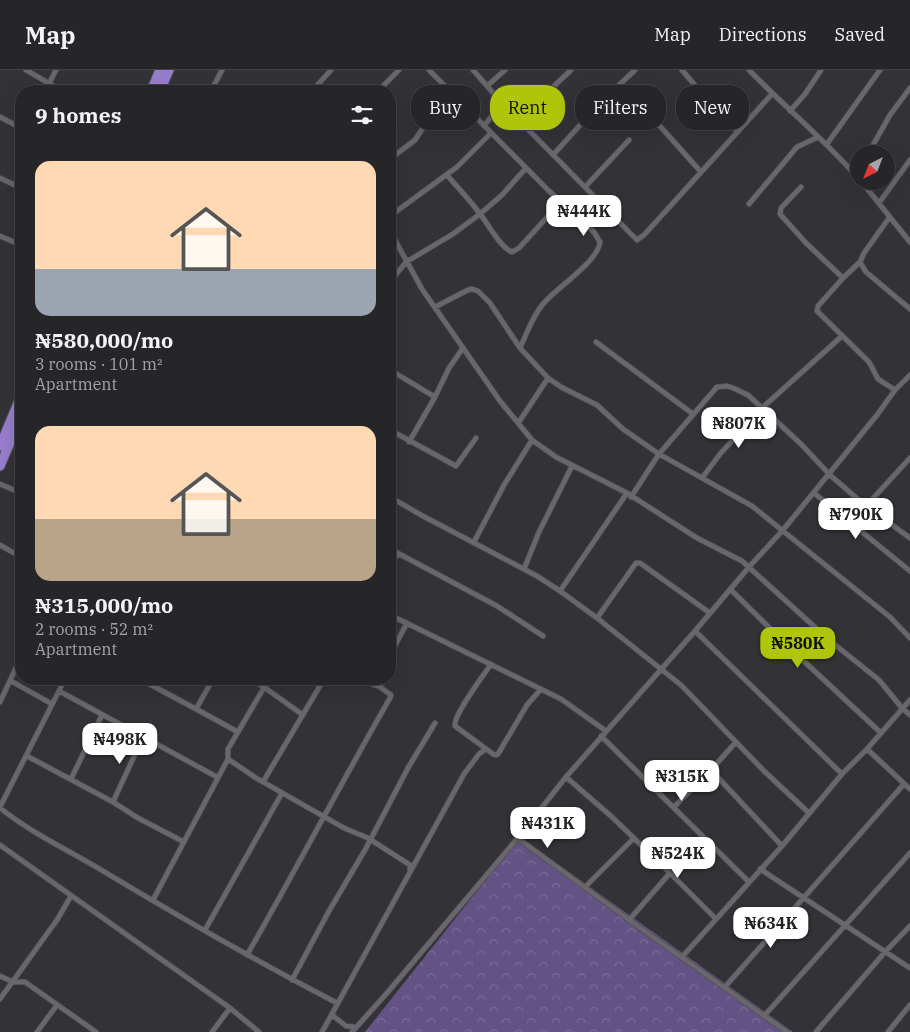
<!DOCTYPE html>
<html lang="en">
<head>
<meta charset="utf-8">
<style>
  :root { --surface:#262629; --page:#323235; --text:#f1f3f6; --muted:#a4a5a8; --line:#424346; --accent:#aec509 }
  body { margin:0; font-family:"IBM Plex Serif",serif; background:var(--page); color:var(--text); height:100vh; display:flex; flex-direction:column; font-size:19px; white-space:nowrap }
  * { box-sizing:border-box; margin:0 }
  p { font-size:16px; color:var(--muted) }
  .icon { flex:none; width:28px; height:28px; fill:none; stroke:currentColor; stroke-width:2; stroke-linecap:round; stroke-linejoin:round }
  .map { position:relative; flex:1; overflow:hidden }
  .details { position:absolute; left:15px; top:15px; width:381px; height:600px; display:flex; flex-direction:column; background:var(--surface); border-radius:20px; box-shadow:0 5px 20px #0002,0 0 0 1px var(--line) }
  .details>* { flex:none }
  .top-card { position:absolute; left:411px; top:15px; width:424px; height:45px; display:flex; gap:10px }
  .needle { width:32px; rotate:222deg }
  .tools { position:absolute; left:850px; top:75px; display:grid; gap:10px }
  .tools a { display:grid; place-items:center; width:45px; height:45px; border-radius:50%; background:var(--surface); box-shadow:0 5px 20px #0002,0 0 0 1px var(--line); font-size:25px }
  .price { position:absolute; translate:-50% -42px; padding:0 11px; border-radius:10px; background:#fff; color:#222; font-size:16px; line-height:32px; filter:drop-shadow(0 1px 2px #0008) }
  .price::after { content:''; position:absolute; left:50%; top:30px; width:15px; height:11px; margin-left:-8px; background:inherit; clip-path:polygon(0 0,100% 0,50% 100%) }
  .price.active { background:var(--accent); color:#111 }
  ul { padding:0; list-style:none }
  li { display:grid; align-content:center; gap:10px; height:265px; padding:0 20px }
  li span { display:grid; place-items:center; height:155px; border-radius:15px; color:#555 }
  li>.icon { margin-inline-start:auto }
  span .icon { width:90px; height:90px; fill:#fffc; stroke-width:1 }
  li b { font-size:21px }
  h2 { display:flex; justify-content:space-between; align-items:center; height:60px; padding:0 20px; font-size:21px }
  .chip { padding:0 18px; border-radius:20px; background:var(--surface); box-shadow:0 5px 20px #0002,0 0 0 1px var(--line); font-size:18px; line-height:45px }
  .chip.active { background:var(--accent); color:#111 }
  header { display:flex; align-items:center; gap:30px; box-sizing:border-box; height:70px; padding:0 25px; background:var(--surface); border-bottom:1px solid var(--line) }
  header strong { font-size:24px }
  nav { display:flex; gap:28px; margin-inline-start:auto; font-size:18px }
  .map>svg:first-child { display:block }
</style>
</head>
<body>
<header>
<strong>Map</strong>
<nav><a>Map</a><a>Directions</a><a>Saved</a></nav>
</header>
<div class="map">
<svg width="910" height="962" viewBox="0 0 910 962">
  <defs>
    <pattern id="forest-crowns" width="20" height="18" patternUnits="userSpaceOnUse" patternTransform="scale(1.25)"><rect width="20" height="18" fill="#635385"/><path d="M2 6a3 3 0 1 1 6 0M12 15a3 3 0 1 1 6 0" fill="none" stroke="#796b96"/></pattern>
  </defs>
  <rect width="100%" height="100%" fill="#333237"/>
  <!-- forest -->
  <path fill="url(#forest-crowns)" d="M520 767 793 962H365Z"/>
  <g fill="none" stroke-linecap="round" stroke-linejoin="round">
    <!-- street casing -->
    <g stroke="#514f53" stroke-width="6">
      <path id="street" d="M26 0 62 21
        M429 0 548 120 594 162 600 172C598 192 556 218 543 234 532 247 527 263 520 278
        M473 0 502 33 637 170 644 165 772 24
        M682 0 722 47 738 62
        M749 0C785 37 825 70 859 109
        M49 14 56 0
        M487 16 505 0
        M382 17 399 0
        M211 21 222 0
        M312 21 331 0
        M642 36 701 102
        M790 41 805 24 821 0
        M0 47 21 58
        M518 50 571 0
        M484 56 502 33
        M827 74 880 0
        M868 84 890 45 910 18
        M553 85 600 33 635 0
        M390 89 415 70 425 55 453 24
        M854 104 859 97
        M447 105C458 118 470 130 480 144 489 155 500 177 512 182L519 178 561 132
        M0 108 21 118
        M861 111 910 172
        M585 117 629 70
        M801 117 781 138 780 144 806 173 843 208
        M879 133 910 90
        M749 134 797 77 818 67
        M390 146 457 97 491 63
        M889 148 864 183 860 192 866 202 910 239
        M390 161 422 219 500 331 532 370 556 387 627 423 697 468 742 491 829 570 879 610 902 638 910 645
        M0 166 21 175
        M860 192 843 208 818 236 817 241 869 292 878 309 895 320
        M390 212 406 192 453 164 480 144 502 125 526 98
        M435 237 468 220 472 219 478 221 490 233 520 278 548 308 561 317 597 335 623 359 659 384 752 436 890 547 910 568
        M596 272 693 344
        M390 300 435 327
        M519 352 548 308
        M390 360 456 396 476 368
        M409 372 435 327 449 298 463 278
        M702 408 720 384 762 338 842 266
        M0 414 21 423
        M814 423 910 501
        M390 427 421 445 537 506 560 521 597 548 681 615 764 701 809 743
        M631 427 659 384 717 317 727 316 733 318 748 325 801 374 830 405 861 432 910 468
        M866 436 910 388
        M474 472 504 415 532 370
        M0 475 21 487
        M390 479 497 536 543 566
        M390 496 398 483
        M524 499 539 462 572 396
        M730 519 793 581 881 663
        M560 521 627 423
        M390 545 561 629 606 661
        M597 548 636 493H640L710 543
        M695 561 842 704
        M390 585 407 553
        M491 594C484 605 453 645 455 656L493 684 496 685 498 684 527 635 541 619
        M140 609 196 639 213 609
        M250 609 261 615 303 645
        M11 611 52 634
        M380 617 381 609
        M59 621 217 707
        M0 632 21 587
        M196 639 238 662
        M601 666 749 812
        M867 679 910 719
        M27 686 113 732 138 748 184 772
        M228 689 256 708 344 758 368 768 410 795V800
        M711 700 736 672
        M566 707 612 747 670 803 629 850
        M71 709 102 645
        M263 712 324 609
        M113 732 143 667
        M0 737 65 609
        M674 737 711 700 782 776
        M0 738C30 762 64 778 98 798 176 845 256 891 337 933
        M516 770 566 707 695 561 749 497 783 460 877 345 895 320 910 305
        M0 775 230 938 259 962
        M760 799 910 898
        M670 803 716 849
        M585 817 634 768
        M153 830 228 689V679L269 609
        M205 860 282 723
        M247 885C296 800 341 713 390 628L391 625 380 617 358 609
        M682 887 782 776 842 704 867 679 910 630
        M0 906 13 912H25L96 962
        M292 910 329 841 365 780 408 698 435 653
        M724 918 904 714
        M0 929 57 850 71 826
        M332 945 346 956 355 957
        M764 946 910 783
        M37 962 57 935
        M212 962 230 938
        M322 962 464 704 479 684 486 679
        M352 962 387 923 516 770H520L643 860 787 962
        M816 962 885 882 910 856
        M888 962 910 935"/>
    </g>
    <!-- highway casing -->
    <g stroke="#514f53" stroke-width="11">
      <path id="highway" d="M151 21 160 0
        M160 21 169 0
        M0 376 21 326
        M0 396 21 347"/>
    </g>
    <!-- street -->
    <use href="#street" stroke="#69676d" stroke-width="4.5"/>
    <!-- highway -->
    <use href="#highway" stroke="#977ecd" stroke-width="9"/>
  </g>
</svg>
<div class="tools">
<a><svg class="needle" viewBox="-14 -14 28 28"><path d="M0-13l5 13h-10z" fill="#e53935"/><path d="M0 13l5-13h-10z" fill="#a4a5a8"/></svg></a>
</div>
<b class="price" style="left:584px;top:167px">₦444K</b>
<b class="price" style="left:739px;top:379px">₦807K</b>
<b class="price" style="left:856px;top:470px">₦790K</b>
<b class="price active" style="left:798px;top:599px">₦580K</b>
<b class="price" style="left:120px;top:695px">₦498K</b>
<b class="price" style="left:682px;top:732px">₦315K</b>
<b class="price" style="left:548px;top:779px">₦431K</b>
<b class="price" style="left:678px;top:809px">₦524K</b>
<b class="price" style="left:771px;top:879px">₦634K</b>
<div class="top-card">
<a class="chip">Buy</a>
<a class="chip active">Rent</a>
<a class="chip">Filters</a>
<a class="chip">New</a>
</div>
<section class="details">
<h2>9 homes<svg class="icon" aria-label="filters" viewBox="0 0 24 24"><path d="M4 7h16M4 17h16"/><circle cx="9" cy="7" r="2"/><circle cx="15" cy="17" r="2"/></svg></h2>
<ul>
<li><span style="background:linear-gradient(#ffd9b3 70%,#9aa5b1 0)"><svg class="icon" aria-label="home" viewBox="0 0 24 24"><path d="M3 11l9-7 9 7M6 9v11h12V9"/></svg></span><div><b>₦580,000/mo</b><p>3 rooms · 101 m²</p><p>Apartment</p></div></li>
<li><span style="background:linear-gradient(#ffd9b3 60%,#b9a48a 0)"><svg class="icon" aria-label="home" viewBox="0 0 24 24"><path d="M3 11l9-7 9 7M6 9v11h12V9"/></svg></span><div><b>₦315,000/mo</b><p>2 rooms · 52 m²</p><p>Apartment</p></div></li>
</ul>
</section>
</div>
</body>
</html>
